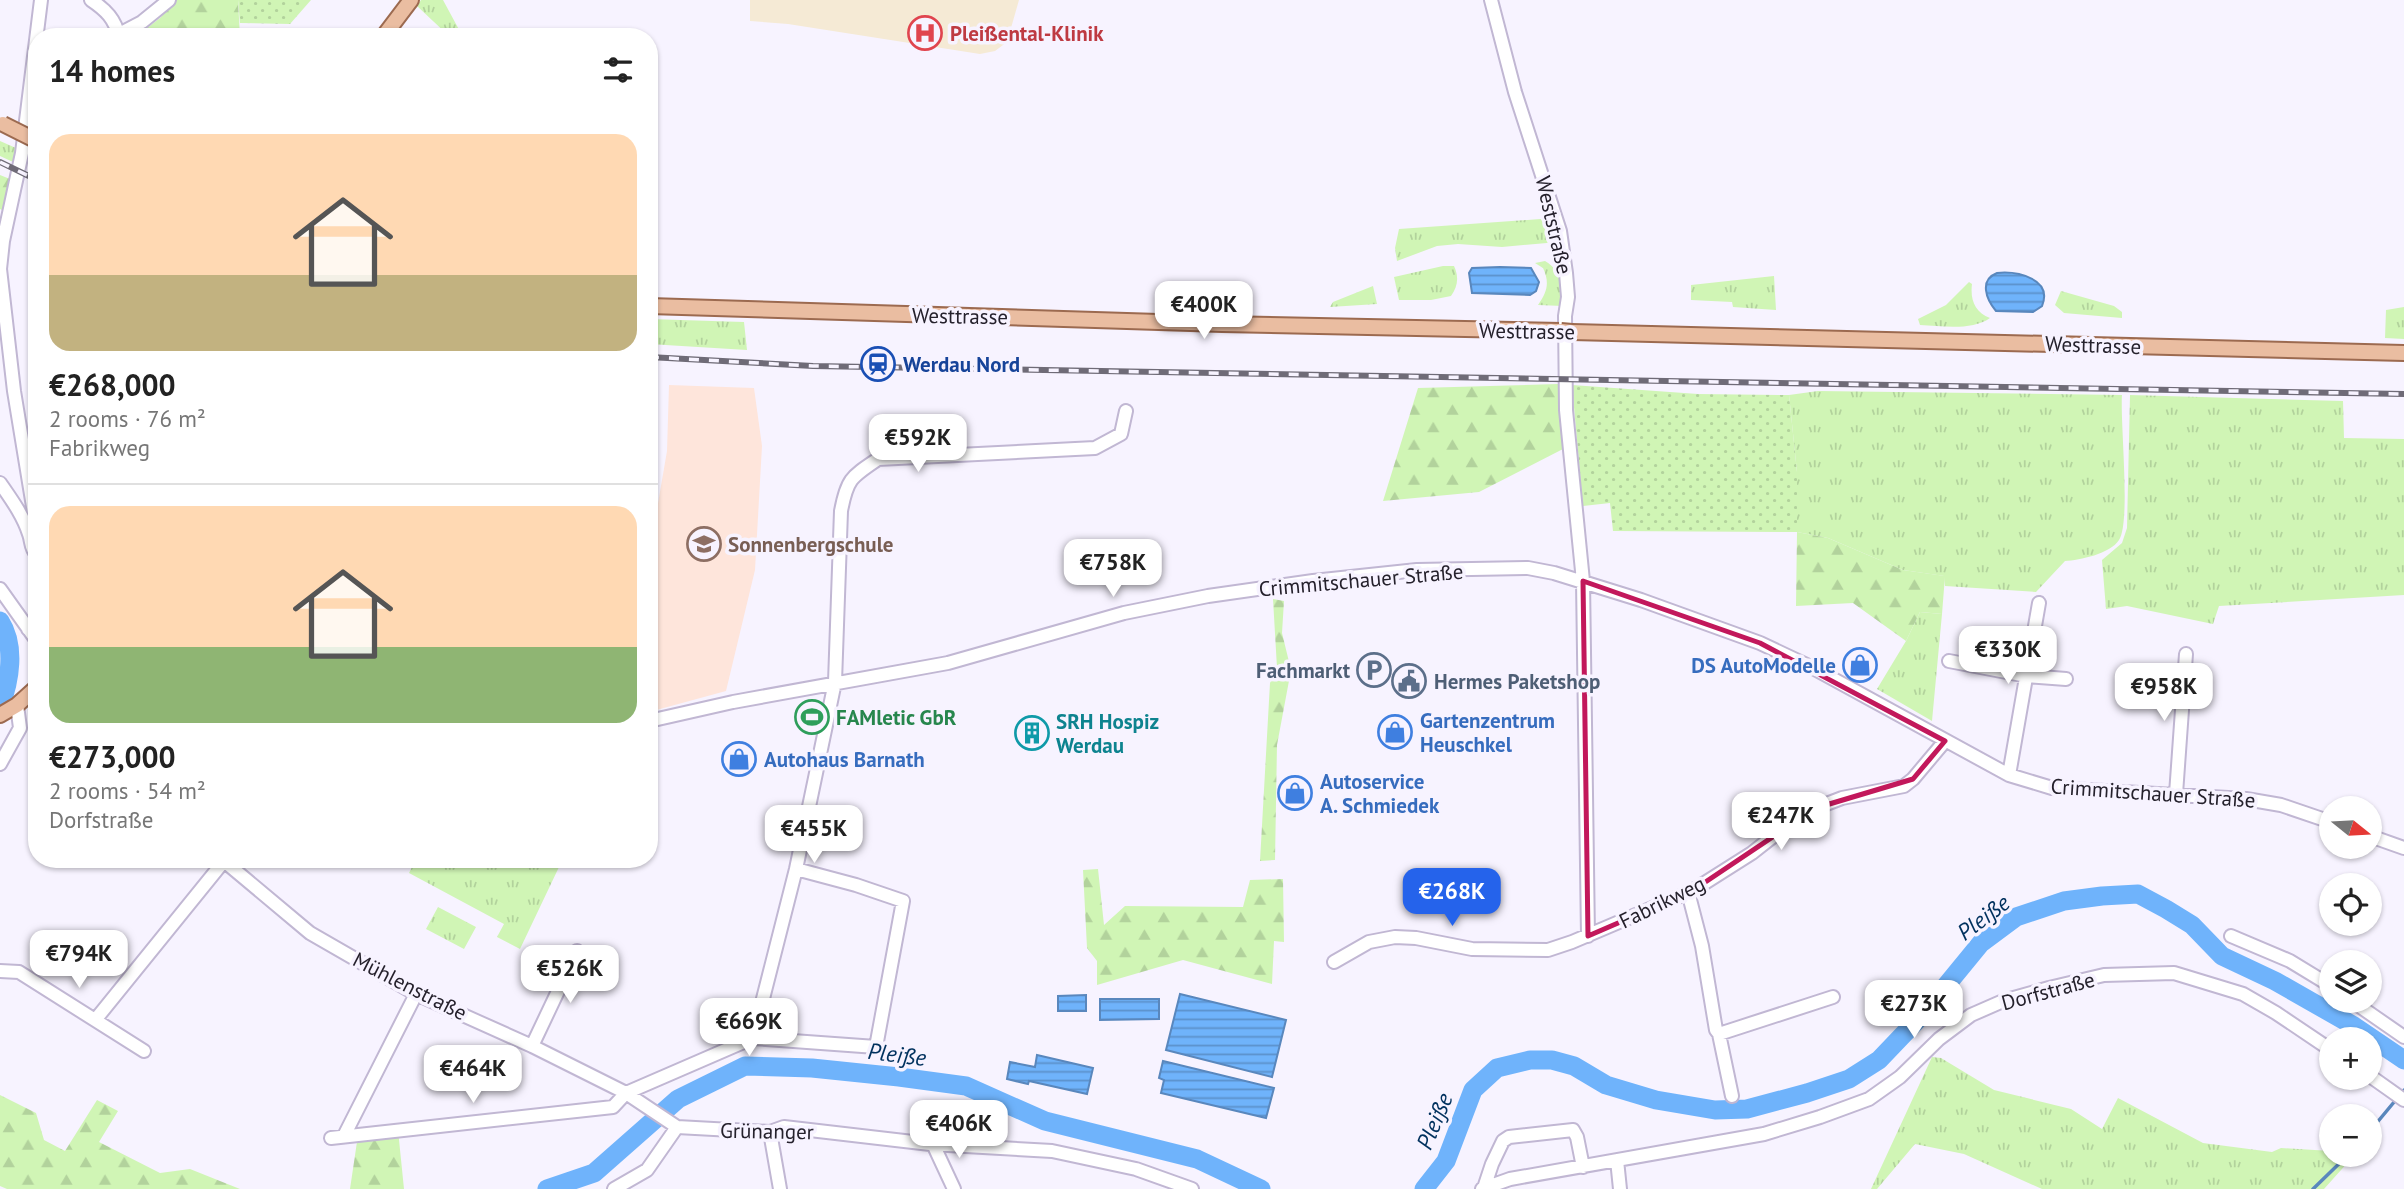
<!DOCTYPE html>
<html lang="en">
<head>
<meta charset="utf-8">
<style>
  :root { --surface:#fff; --page:#f6f6f6; --text:#222; --muted:#767676; --line:#e0e0e0; --accent:#2563eb }
  body { margin:0; font-family:"PT Sans",sans-serif; background:var(--page); color:var(--text); height:100vh; display:flex; flex-direction:column; font-size:26px; white-space:nowrap }
  * { box-sizing:border-box; margin:0 }
  p { font-size:23px; color:var(--muted) }
  .icon { flex:none; width:38px; height:38px; fill:none; stroke:currentColor; stroke-width:2; stroke-linecap:round; stroke-linejoin:round }
  .map { position:relative; flex:1; overflow:hidden }
  .sheet { position:absolute; left:28px; top:28px; width:630px; height:840px; display:flex; flex-direction:column; background:var(--surface); border-radius:28px; box-shadow:0 2px 5px #0004 }
  .sheet>* { flex:none }
  .needle { width:46px; rotate:108deg }
  .controls { position:absolute; left:2319px; top:796px; display:grid; gap:14px }
  .controls a { display:grid; place-items:center; width:63px; height:63px; border-radius:50%; background:var(--surface); box-shadow:0 2px 5px #0004; font-size:35px }
  .price { position:absolute; translate:-50% -60px; padding:0 16px; border-radius:14px; background:#fff; color:#222; font-size:23px; line-height:46px; filter:drop-shadow(0 2px 4px #0008) }
  .price::after { content:''; position:absolute; left:50%; top:42px; width:21px; height:16px; margin-left:-10px; background:inherit; clip-path:polygon(0 0,100% 0,50% 100%) }
  .price.on { background:var(--accent); color:#fff }
  ul { padding:0; list-style:none }
  li { display:grid; align-content:center; gap:14px; height:371px; padding:0 21px }
  li+li { border-top:2px solid var(--line) }
  li span { display:grid; place-items:center; height:217px; border-radius:21px; color:#555 }
  li>.icon { margin-inline-start:auto }
  span .icon { width:126px; height:126px; fill:#fffc; stroke-width:1 }
  li b { font-size:30px }
  h2 { display:flex; justify-content:space-between; align-items:center; height:84px; padding:0 21px; font-size:30px }
  .map>svg:first-child { display:block }
</style>
</head>
<body>
<div class="map">
<svg width="2404" height="1189" viewBox="0 0 2404 1189">
  <defs>
    <pattern id="grass-tufts" width="24" height="20" patternUnits="userSpaceOnUse" patternTransform="scale(1.75)"><rect width="24" height="20" fill="#d0f5b5"/><path d="M3 7l-1-3M5 7V3M7 7l1-3M15 17l-1-3M17 17v-4M19 17l1-3" fill="none" stroke="#b2d29c"/></pattern>
    <pattern id="forest-firs" width="22" height="20" patternUnits="userSpaceOnUse" patternTransform="scale(1.75)"><rect width="22" height="20" fill="#d0f5b5"/><path d="M5 1l3.5 6h-7zM16 11l3.5 6h-7z" fill="#b2d29c"/></pattern>
    <pattern id="garden-dots" width="8" height="8" patternUnits="userSpaceOnUse" patternTransform="scale(1.75)"><rect width="8" height="8" fill="#d0f5b5"/><path d="M2 2h.1M6 6h.1" fill="none" stroke="#b2d29c" stroke-width="1.8" stroke-linecap="round"/></pattern>
    <pattern id="water-rules" width="6" height="5" patternUnits="userSpaceOnUse" patternTransform="scale(1.75)"><rect width="6" height="5" fill="#6fb3fb"/><path d="M0 2.5h6" fill="none" stroke="#5b91cb"/></pattern>
  </defs>
  <rect width="100%" height="100%" fill="#f7f3ff"/>
  <!-- education -->
  <path fill="#fee5db" d="M669 385 754 388 762 446 755 570 726 691 649 712V556L667 451Z"/>
  <!-- medical -->
  <path fill="#f5ead5" d="M750 0H1019L1007 42 995 51 980 54 788 24 750 21Z"/>
  <!-- grass -->
  <path fill="url(#grass-tufts)" d="M421 0H443L463 37H450L417 6Z
    M0 141 16 148 13 162 0 156Z
    M1554 218 1555 234 1547 243 1502 247 1458 244 1437 246 1397 261 1395 248 1399 229Z
    M1545 261C1563 272 1562 287 1563 306L1538 305C1547 292 1550 283 1543 268L1535 263Z
    M1443 266H1454C1459 277 1458 286 1451 296L1431 300H1399L1394 277Z
    M1774 276 1776 310 1733 307 1732 302 1691 300V285Z
    M1969 282 1972 284C1970 300 1975 312 1990 318 1972 331 1942 326 1920 325L1918 319 1946 305Z
    M1373 286 1377 304 1330 307 1333 302Z
    M2061 291 2114 306 2122 312V318L2064 313 2055 305Z
    M2404 307V339L2385 338 2386 310Z
    M649 319 744 322 747 350 649 344Z
    M1818 391 2122 395C2120 423 2131 522 2119 540 2110 554 2080 560 2065 561L2036 592 1945 586 1944 576 1903 570 1828 538 1797 532V472L1789 395Z
    M2130 395 2343 401 2344 438 2404 439V595L2219 606 2213 624 2127 606 2106 609 2102 560 2122 543 2127 528Z
    M1920 612 1942 614 1932 721 1877 689 1906 641Z
    M412 859H547L559 867 520 949 497 937 504 924 409 873 412 867 406 863Z
    M438 907 476 927 464 949 426 929Z
    M1932 1057 1941 1058 1994 1090 2071 1109 2102 1129 2118 1098 2203 1143 2272 1152 2281 1148 2331 1151V1155H2342L2350 1160 2324 1189H2042L1964 1154 1915 1144 1877 1189H1871Z"/>
  <!-- forest -->
  <path fill="url(#forest-firs)" d="M176 0H238L240 37H147L142 32 160 18Z
    M0 175 10 179 4 211 0 209Z
    M1558 384 1563 449 1479 492 1383 501 1418 388Z
    M1797 532 1828 538 1903 570 1945 576 1942 614 1920 612 1906 641 1853 603 1796 606Z
    M1273 599 1284 601 1282 633 1291 670 1277 745 1275 860 1260 861 1270 683 1277 668Z
    M1098 869 1104 925 1125 906 1243 907 1250 880 1283 879 1284 942 1274 941 1272 984 1183 960 1097 985V961L1087 948 1083 870Z
    M0 1095 36 1113 44 1140 65 1151 97 1100 118 1111 99 1142 160 1173 190 1169 240 1189H7L0 1186Z
    M398 1130 404 1189H350L358 1135Z"/>
  <!-- garden -->
  <path fill="url(#garden-dots)" d="M238 0H311L290 24 240 23Z
    M1572 385 1698 394 1789 395 1797 472V532L1613 531 1610 503 1583 506Z"/>
  <!-- water -->
  <path fill="url(#water-rules)" stroke="#5987bd" stroke-width="2" d="M1500 267 1531 268 1539 282 1536 291 1530 295 1472 293 1469 273 1472 268Z
    M1997 273C2018 271 2053 279 2042 306L2033 312 1996 311C1986 299 1979 280 1997 273Z
    M1180 994 1286 1020 1272 1077 1166 1050Z
    M1086 995V1011H1058V996Z
    M1100 999H1159V1019L1100 1020Z
    M1037 1055 1093 1068 1087 1094 1029 1081 1028 1084 1007 1079 1010 1062 1035 1067Z
    M1163 1061 1274 1088 1266 1118 1161 1093 1164 1080 1159 1078Z"/>
  <g fill="none" stroke-linecap="round" stroke-linejoin="round">
    <!-- stream -->
    <path stroke="#5987bd" stroke-width="3.5" d="M2370 1131 2404 1090
      M2313 1189 2348 1155"/>
    <!-- river -->
    <path stroke="#6fb3fb" stroke-width="19" d="M0 621C16 646 10 681 0 707
      M547 1189 594 1173 678 1099 745 1066 812 1068 899 1077 966 1086 1045 1121 1197 1159 1261 1189
      M1424 1189 1446 1161 1473 1090 1497 1068 1530 1060H1552L1574 1066 1606 1085 1656 1100 1715 1110 1747 1109 1807 1093 1849 1079 1879 1060 1922 1015 1981 943 2016 917 2064 901 2102 896 2138 894 2166 909 2192 925 2222 956 2275 981 2354 1026 2404 1060"/>
    <!-- minor casing -->
    <g stroke="#c1b7d3" stroke-width="16">
      <path id="minor" d="M91 0C106 10 115 19 119 37
        M1491 0 1515 92 1560 231 1566 273 1568 297 1565 316 1566 410 1583 581 1588 936
        M119 34 142 22 169 0
        M0 483C11 499 23 515 29 534 32 542 30 548 37 555
        M37 531 14 391 0 269 3 241 22 153 41 0
        M0 589 37 641
        M28 629 37 618
        M1949 661 2027 676 2066 679
        M649 721 733 702 948 663 1124 613 1208 596 1313 581 1417 570 1528 568 1554 573 1641 600 1760 643 1815 669 2009 775 2052 788 2246 799 2281 805 2331 822
        M0 764 20 728 17 705
        M2009 775 2039 603
        M2176 794 2186 654
        M2370 836 2404 848
        M1688 892 1702 946 1716 1030 1719 1034 1732 1096
        M2231 936 2290 961 2331 986
        M1334 962 1369 942 1395 937 1416 938 1472 949 1548 950 1572 942 1692 891 1752 853 1799 816 1816 808 1842 798 1904 786 1913 779 1945 741
        M0 971 19 972 144 1051
        M2352 1001 2404 1037
        M96 1019 224 861 310 933 416 994 532 1046 626 1093 677 1127 770 1132 784 1127 930 1144 1052 1151 1136 1169 1192 1189
        M1719 1034 1833 997
        M753 1038 796 869 835 682 841 511C847 479 851 477 878 459L1095 448 1121 434 1126 411
        M532 1046 577 951
        M2370 1076 2404 1100
        M770 1132 780 1189
        M344 1136 416 994
        M331 1138 613 1107 626 1093 753 1038 876 1047 903 901 856 885 796 869
        M933 1144 954 1189
        M1617 1160 1620 1189
        M1484 1188 1492 1164 1503 1141 1509 1137 1573 1130 1577 1137 1583 1167
        M614 1189 647 1170 677 1127
        M1482 1189 1510 1179 1764 1134 1820 1117 1869 1099 1900 1077 1939 1039 1971 1015 2003 1001 2049 988 2104 975 2174 973 2243 994 2276 1013 2331 1050"/>
    </g>
    <!-- major casing -->
    <g stroke="#9c6a50" stroke-width="18">
      <path id="major" d="M383 37 411 0
        M649 306 1222 324 1561 331
        M1572 332 2404 353
        M0 715 17 705 37 687"/>
    </g>
    <!-- minor -->
    <use href="#minor" stroke="#fff" stroke-width="12"/>
    <!-- major -->
    <use href="#major" stroke="#eabda1" stroke-width="14"/>
    <!-- rail casing -->
    <g stroke="#6f6b77" stroke-width="6">
      <path id="rail" d="M0 162 37 180
        M649 357 813 366 2404 394"/>
    </g>
    <!-- rail -->
    <use href="#rail" stroke="#f7f3ff" stroke-width="3.5" stroke-dasharray="10" stroke-linecap="butt"/>
    <!-- major-bridge casing -->
    <g stroke="#9c6a50" stroke-width="18" stroke-linecap="butt">
      <path id="major-bridge" d="M3 124 37 141
        M1561 331 1572 332"/>
    </g>
    <!-- major-bridge -->
    <use href="#major-bridge" stroke="#eabda1" stroke-width="14"/>
  </g>
  <!-- marked area -->
  <path fill="none" stroke="#c2185b" stroke-width="5" stroke-linejoin="round" d="M1583 581 1760 643 1945 741 1913 779 1816 808 1692 891 1588 936Z"/>
  <!-- icons -->
  <defs>
    <g id="hospital-ring" transform="scale(1.75)"><circle r="9.5" fill="#f7f3ff" stroke="#e0444e" stroke-width="1.5"/><path d="M-5-5h3v3.5h4V-5h3V5h-3V1.5h-4V5h-3Z" fill="#e0444e"/></g>
    <g id="station-ring" transform="scale(1.75)"><circle r="9.5" fill="#f7f3ff" stroke="#1a4fb4" stroke-width="1.5"/><path d="M-3-6H3Q5-6 5-4V2Q5 4 3 4L4.5 6H3L1.5 4h-3L-3 6H-4.5L-3 4Q-5 4-5 2V-4Q-5-6-3-6ZM-3.5-4v3h7v-3ZM-3.5 1v1.5H-2V1ZM2 1v1.5H3.5V1Z" fill="#1a4fb4"/></g>
    <g id="school-ring" transform="scale(1.75)"><circle r="9.5" fill="#f7f3ff" stroke="#8d6e63" stroke-width="1.5"/><path d="M0-5L7-2L0 1L-7-2ZM-4 1L0 2.5L4 1V4Q0 6-4 4Z" fill="#8d6e63"/></g>
    <g id="shop-ring" transform="scale(1.75)"><circle r="9.5" fill="#f7f3ff" stroke="#3f7fe0" stroke-width="1.5"/><path d="M-5-2.5h2.3a2.7 3.5 0 0 1 5.4 0H5L5.5 6h-11ZM-1.5-2.5h3a1.5 2.3 0 0 0-3 0Z" fill="#3f7fe0"/></g>
    <g id="parking-ring" transform="scale(1.75)"><circle r="9.5" fill="#f7f3ff" stroke="#5c6f8a" stroke-width="1.5"/><path d="M-3.5-5.5H1a3.5 3.5 0 0 1 0 7H-1V5.5H-3.5ZM-1-3.4V-.6H.8a1.4 1.4 0 0 0 0-2.8Z" fill="#5c6f8a"/></g>
    <g id="civic-ring" transform="scale(1.75)"><circle r="9.5" fill="#f7f3ff" stroke="#5c6f8a" stroke-width="1.5"/><path d="M-.6-6.5H3V-4.5H.6V-3L4-1V1h2V6H-6V1h2V-1L-.6-3ZM-1.2 2.5V6h2.4V2.5Z" fill="#5c6f8a"/></g>
    <g id="stadium-ring" transform="scale(1.75)"><circle r="9.5" fill="#f7f3ff" stroke="#2e9e5b" stroke-width="1.5"/><path d="M0-5a6.5 5 0 1 0 0 10a6.5 5 0 1 0 0-10ZM-3.5-1.8h7v3.6h-7Z" fill="#2e9e5b"/></g>
    <g id="building-ring" transform="scale(1.75)"><circle r="9.5" fill="#f7f3ff" stroke="#0f9aa8" stroke-width="1.5"/><path d="M-4-6H4V6H1V3H-1V6H-4ZM-2.5-4.3h1.7v1.8h-1.7ZM.8-4.3h1.7v1.8H.8ZM-2.5-1h1.7V.8h-1.7ZM.8-1h1.7V.8H.8Z" fill="#0f9aa8"/></g>
  </defs>
  <g fill-rule="evenodd">
    <use href="#hospital-ring" x="925" y="33"/>
    <use href="#station-ring" x="878" y="364"/>
    <use href="#school-ring" x="704" y="544"/>
    <use href="#shop-ring" x="1860" y="665"/>
    <use href="#parking-ring" x="1374" y="670"/>
    <use href="#civic-ring" x="1409" y="681"/>
    <use href="#stadium-ring" x="812" y="717"/>
    <use href="#shop-ring" x="1395" y="732"/>
    <use href="#building-ring" x="1032" y="733"/>
    <use href="#shop-ring" x="739" y="759"/>
    <use href="#shop-ring" x="1295" y="793"/>
  </g>
  <g text-anchor="middle" dominant-baseline="central" stroke-width="7" stroke-linejoin="round" paint-order="stroke">
    <!-- health labels -->
    <g font-size="21" font-weight="bold" fill="#be3a42" stroke="#f7f3ff" text-anchor="start">
      <text x="950" y="33">Pleißental-Klinik</text>
    </g>
    <!-- street labels -->
    <g font-size="21" fill="#25212c" stroke="#f7f3ff">
      <text transform="translate(1554 225) rotate(77)">Weststraße</text>
      <text transform="translate(960 316) rotate(1)">Westtrasse</text>
      <text transform="translate(1527 331) rotate(1)">Westtrasse</text>
      <text transform="translate(2093 345) rotate(2)">Westtrasse</text>
      <text transform="translate(1361 580) rotate(-5)">Crimmitschauer Straße</text>
      <text transform="translate(2153 793) rotate(4)">Crimmitschauer Straße</text>
      <text transform="translate(1662 902) rotate(-26)">Fabrikweg</text>
      <text transform="translate(410 986) rotate(27)">Mühlenstraße</text>
      <text transform="translate(2048 991) rotate(-15)">Dorfstraße</text>
      <text transform="translate(767 1131) rotate(1)">Grünanger</text>
    </g>
    <!-- transit labels -->
    <g font-size="21" font-weight="bold" fill="#164399" stroke="#f7f3ff" text-anchor="start">
      <text x="903" y="364">Werdau Nord</text>
    </g>
    <!-- education labels -->
    <g font-size="21" font-weight="bold" fill="#785e54" stroke="#f7f3ff" text-anchor="start">
      <text x="728" y="544">Sonnenbergschule</text>
    </g>
    <!-- shop labels -->
    <g font-size="21" font-weight="bold" fill="#366cbe" stroke="#f7f3ff" text-anchor="start">
      <text x="1836" y="665" text-anchor="end">DS AutoModelle</text>
      <text x="1420" y="720">Gartenzentrum<tspan x="1420" dy="24">Heuschkel</tspan></text>
      <text x="764" y="759">Autohaus Barnath</text>
      <text x="1320" y="781">Autoservice<tspan x="1320" dy="24">A. Schmiedek</tspan></text>
    </g>
    <!-- service labels -->
    <g font-size="21" font-weight="bold" fill="#4e5e75" stroke="#f7f3ff" text-anchor="end">
      <text x="1350" y="670">Fachmarkt</text>
      <text x="1434" y="681" text-anchor="start">Hermes Paketshop</text>
    </g>
    <!-- leisure labels -->
    <g font-size="21" font-weight="bold" fill="#27864d" stroke="#f7f3ff" text-anchor="start">
      <text x="836" y="717">FAMletic GbR</text>
    </g>
    <!-- culture labels -->
    <g font-size="21" font-weight="bold" fill="#0d838f" stroke="#f7f3ff" text-anchor="start">
      <text x="1056" y="721">SRH Hospiz<tspan x="1056" dy="24">Werdau</tspan></text>
    </g>
    <!-- water labels -->
    <g font-size="23" font-style="italic" fill="#00315e" stroke="#f7f3ff">
      <text transform="translate(1983 917) rotate(-37)">Pleiße</text>
      <text transform="translate(897 1054) rotate(7)">Pleiße</text>
      <text transform="translate(1434 1121) rotate(-67)">Pleiße</text>
    </g>
  </g>
</svg>
<div class="controls">
<a><svg class="needle" viewBox="-14 -14 28 28"><path d="M0-13l5 13h-10z" fill="#e53935"/><path d="M0 13l5-13h-10z" fill="#767676"/></svg></a>
<a><svg class="icon" aria-label="locate" viewBox="0 0 24 24"><circle cx="12" cy="12" r="6"/><path d="M12 2v4M12 18v4M2 12h4M18 12h4"/></svg></a>
<a><svg class="icon" aria-label="layers" viewBox="0 0 24 24"><path d="M12 4l9 5-9 5-9-5zM3 14l9 5 9-5"/></svg></a>
<a>+</a>
<a>−</a>
</div>
<b class="price" style="left:1204px;top:341px">€400K</b>
<b class="price" style="left:918px;top:474px">€592K</b>
<b class="price" style="left:1113px;top:599px">€758K</b>
<b class="price" style="left:2008px;top:686px">€330K</b>
<b class="price" style="left:2164px;top:723px">€958K</b>
<b class="price" style="left:1781px;top:852px">€247K</b>
<b class="price" style="left:814px;top:865px">€455K</b>
<b class="price on" style="left:1452px;top:928px">€268K</b>
<b class="price" style="left:79px;top:990px">€794K</b>
<b class="price" style="left:570px;top:1005px">€526K</b>
<b class="price" style="left:1914px;top:1040px">€273K</b>
<b class="price" style="left:749px;top:1058px">€669K</b>
<b class="price" style="left:473px;top:1105px">€464K</b>
<b class="price" style="left:959px;top:1160px">€406K</b>
<section class="sheet">
<h2>14 homes<svg class="icon" aria-label="filters" viewBox="0 0 24 24"><path d="M4 7h16M4 17h16"/><circle cx="9" cy="7" r="2"/><circle cx="15" cy="17" r="2"/></svg></h2>
<ul>
<li><span style="background:linear-gradient(#ffd9b3 65%,#c2b280 0)"><svg class="icon" aria-label="home" viewBox="0 0 24 24"><path d="M3 11l9-7 9 7M6 9v11h12V9"/></svg></span><div><b>€268,000</b><p>2 rooms · 76 m²</p><p>Fabrikweg</p></div></li>
<li><span style="background:linear-gradient(#ffd9b3 65%,#8fb573 0)"><svg class="icon" aria-label="home" viewBox="0 0 24 24"><path d="M3 11l9-7 9 7M6 9v11h12V9"/></svg></span><div><b>€273,000</b><p>2 rooms · 54 m²</p><p>Dorfstraße</p></div></li>
</ul>
</section>
</div>
</body>
</html>
